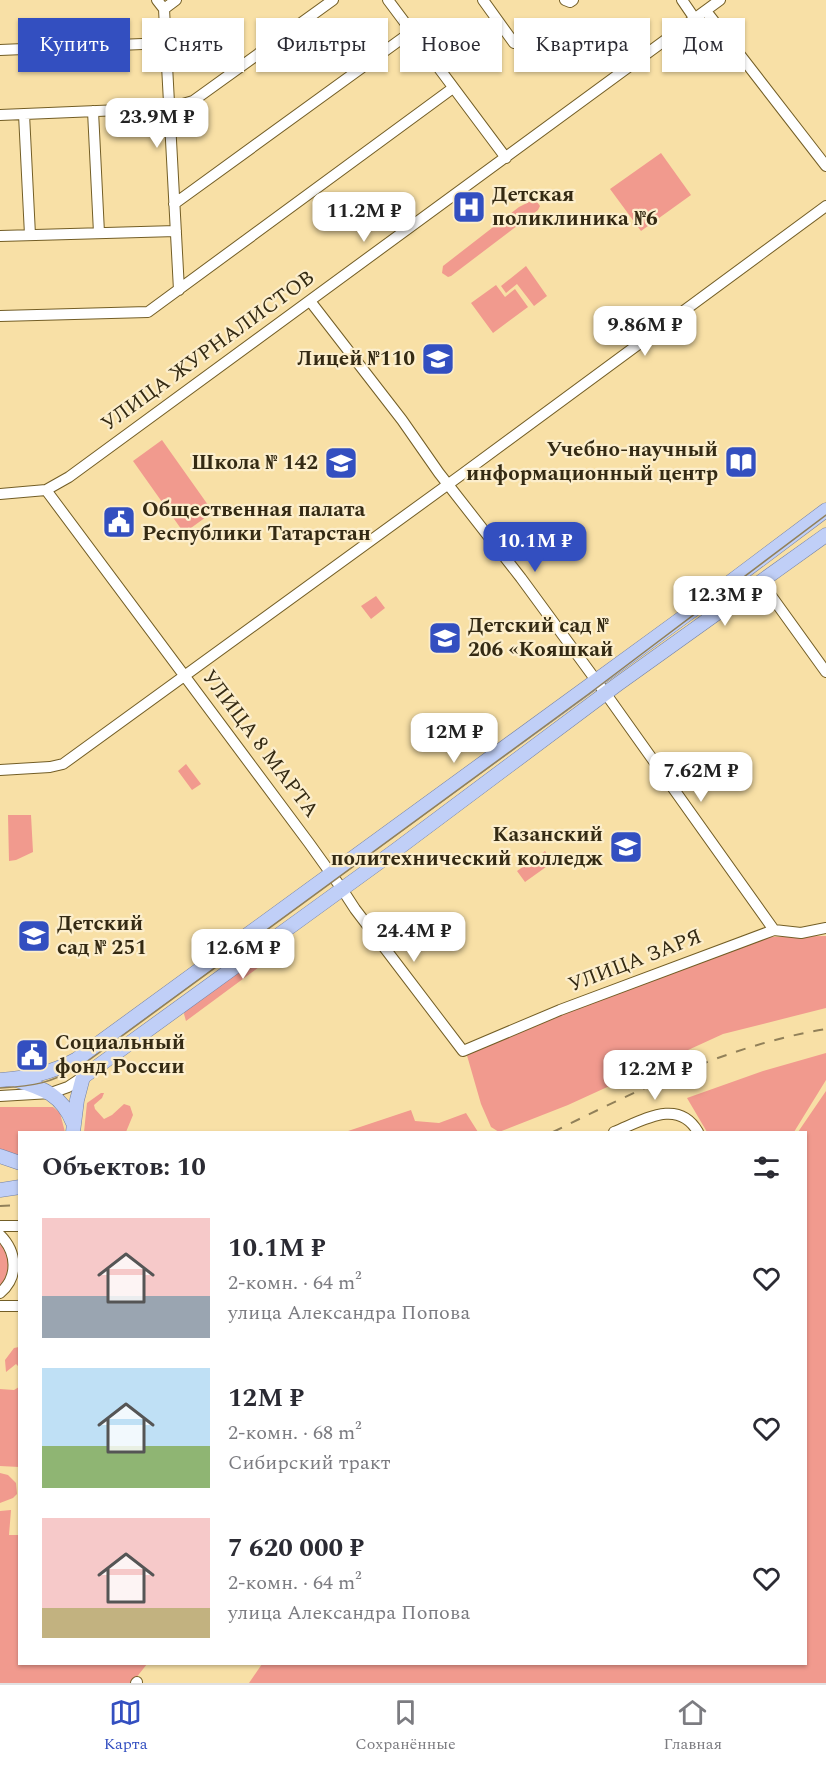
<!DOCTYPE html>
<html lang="ru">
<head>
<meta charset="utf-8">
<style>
  :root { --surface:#fff; --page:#f7f7f7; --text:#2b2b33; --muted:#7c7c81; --line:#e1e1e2; --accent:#334fc0 }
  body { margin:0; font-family:Spectral,serif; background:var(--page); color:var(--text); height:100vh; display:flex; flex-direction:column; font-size:22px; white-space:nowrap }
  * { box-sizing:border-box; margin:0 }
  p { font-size:20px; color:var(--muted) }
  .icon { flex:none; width:33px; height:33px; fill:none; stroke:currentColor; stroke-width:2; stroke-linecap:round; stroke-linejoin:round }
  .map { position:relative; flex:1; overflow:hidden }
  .drawer { position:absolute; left:18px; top:1131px; width:789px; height:534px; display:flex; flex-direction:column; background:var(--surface); border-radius:0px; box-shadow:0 2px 4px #0004 }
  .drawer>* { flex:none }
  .hud { position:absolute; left:18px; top:18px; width:790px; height:54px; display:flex; gap:12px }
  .price { position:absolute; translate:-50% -51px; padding:0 14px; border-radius:12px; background:#fff; color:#222; font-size:20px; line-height:39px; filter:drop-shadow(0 2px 3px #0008) }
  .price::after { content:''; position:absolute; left:50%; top:36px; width:18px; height:14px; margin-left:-9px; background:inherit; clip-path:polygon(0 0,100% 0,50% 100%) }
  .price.current { background:var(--accent); color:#fff }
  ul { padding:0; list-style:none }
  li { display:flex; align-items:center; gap:18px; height:150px; padding:0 24px }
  li span { display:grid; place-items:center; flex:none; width:168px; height:120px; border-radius:0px; color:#555 }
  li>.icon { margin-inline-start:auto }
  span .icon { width:72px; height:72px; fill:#fffc; stroke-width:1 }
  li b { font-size:26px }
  h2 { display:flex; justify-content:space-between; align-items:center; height:72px; padding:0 24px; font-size:26px }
  .chip { padding:0 21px; border-radius:0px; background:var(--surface); box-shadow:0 2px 4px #0004; font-size:21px; line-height:54px }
  .chip.current { background:var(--accent); color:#fff }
  .menu { display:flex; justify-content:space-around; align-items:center; height:84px; border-top:2px solid var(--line); background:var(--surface); font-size:16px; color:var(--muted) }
  .menu a { display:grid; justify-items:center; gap:3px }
  .menu .current { color:var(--accent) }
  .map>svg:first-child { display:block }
</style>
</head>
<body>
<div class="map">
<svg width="826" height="1683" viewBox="0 0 826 1683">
  <rect width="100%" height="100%" fill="#f8e0a6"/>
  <!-- green -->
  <path fill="#f19a8e" d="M661 153 691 195 641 231 610 189Z
    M535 199 540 206 538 210 451 276 448 277 442 273 443 266 519 207Z
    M526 266 547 296 534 306 517 284 506 293 501 286Z
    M496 285 505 297 515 289 528 307 493 333 471 303Z
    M162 440 213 512 184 533 133 461Z
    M376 596 385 608 371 619 361 606Z
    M186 764 201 784 192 790 178 771Z
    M8 815H31L33 852 16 860 9 861Z
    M545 851 553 862 525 882 517 871Z
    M826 936V1008L723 1034 568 1105 499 1132 491 1127 481 1104 466 1052 764 937Z
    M278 943 282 950 186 1021 184 1014 185 1010Z
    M826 1053V1080L794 1132H707L687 1098 763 1071Z
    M826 1091V1683H249L262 1664H806V1132H798Z
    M101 1093H104L102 1098 94 1105 95 1109 104 1119 112 1115 124 1104 130 1106 133 1115 126 1132H84L87 1103Z
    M0 1107H53L60 1113 65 1132H20L19 1159 0 1151Z
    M411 1110 415 1121 439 1123 466 1113 478 1132H345Z
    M0 1242C13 1263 10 1270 0 1291Z
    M19 1347V1367L16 1364 6 1372 5 1360 14 1348Z
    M19 1387V1467L0 1466V1389L14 1390Z
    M0 1473 8 1475 16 1483 17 1494 13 1498 0 1503Z
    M11 1510 9 1535H19L20 1664H147L132 1683H0V1511Z"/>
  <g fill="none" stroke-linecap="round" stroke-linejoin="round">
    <!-- minor casing -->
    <g stroke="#735e26" stroke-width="12">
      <path id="minor" d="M157 0 164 9 179 290
        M388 0 506 158
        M483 0 514 43
        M565 0 570 2 573 0
        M682 0 695 19
        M164 9 176 0
        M706 11 826 166
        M0 50 166 43
        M93 111 99 233
        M24 114 30 235
        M0 115 169 108 193 101 333 0
        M174 204 411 32
        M0 236 176 231
        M310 301 402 420 439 473 521 578 606 694 774 930
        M0 316 148 312 453 88
        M46 490 309 843 342 889 355 909 463 1051 560 1010 774 930 801 933 826 928
        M0 494 46 490 69 477 720 0
        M760 583 772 597 826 672
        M0 770 50 767 63 764 461 475 826 206
        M0 1096 51 1093 68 1087 83 1077
        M614 1132C642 1121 678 1097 698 1132
        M0 1226H20
        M0 1235C17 1252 19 1277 0 1293
        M0 1306H20
        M136 1683 137 1682"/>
    </g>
    <!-- major casing -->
    <g stroke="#7480a3" stroke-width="15">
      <path id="major" d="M0 1080C28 1078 52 1073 77 1059L693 610 826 510
        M16 1080C43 1088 62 1095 73 1123
        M73 1132 77 1100 83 1077 396 850 618 684 826 535
        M0 1156 20 1163
        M0 1190 20 1187"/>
    </g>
    <!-- minor -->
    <use href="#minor" stroke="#fff" stroke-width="10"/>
    <!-- major -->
    <use href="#major" stroke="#c0cff7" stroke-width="14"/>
    <!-- tram -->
    <path stroke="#918059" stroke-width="1.5" d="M0 1088C36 1086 50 1083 81 1066L590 693 826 515"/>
    <!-- rail -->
    <path stroke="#918059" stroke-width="2" stroke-dasharray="10 10" stroke-linecap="butt" d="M553 1132C640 1089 729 1045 826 1029
      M0 1206 20 1205"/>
  </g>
  <!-- icons -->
  <defs>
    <g id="hospital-square" transform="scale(1.725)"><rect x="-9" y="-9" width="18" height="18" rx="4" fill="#334fc0" stroke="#fceecc"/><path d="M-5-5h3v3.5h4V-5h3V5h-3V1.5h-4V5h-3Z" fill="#fff"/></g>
    <g id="school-square" transform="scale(1.725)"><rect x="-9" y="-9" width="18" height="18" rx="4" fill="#334fc0" stroke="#fceecc"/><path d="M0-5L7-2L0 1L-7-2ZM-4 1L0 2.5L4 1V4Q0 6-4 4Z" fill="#fff"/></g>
    <g id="library-square" transform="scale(1.725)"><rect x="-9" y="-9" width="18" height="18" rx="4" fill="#334fc0" stroke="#fceecc"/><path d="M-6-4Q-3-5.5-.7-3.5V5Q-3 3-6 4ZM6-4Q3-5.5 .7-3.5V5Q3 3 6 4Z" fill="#fff"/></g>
    <g id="civic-square" transform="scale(1.725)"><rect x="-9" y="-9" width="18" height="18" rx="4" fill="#334fc0" stroke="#fceecc"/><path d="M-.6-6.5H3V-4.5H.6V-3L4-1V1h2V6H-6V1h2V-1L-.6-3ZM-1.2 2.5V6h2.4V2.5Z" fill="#fff"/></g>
    <g id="university-square" transform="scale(1.725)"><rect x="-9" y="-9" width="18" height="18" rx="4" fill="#334fc0" stroke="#fceecc"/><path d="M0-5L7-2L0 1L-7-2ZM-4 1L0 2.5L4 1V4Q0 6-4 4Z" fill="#fff"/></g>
  </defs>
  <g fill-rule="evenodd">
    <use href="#hospital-square" x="469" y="207"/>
    <use href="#school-square" x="438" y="359"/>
    <use href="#library-square" x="741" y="462"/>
    <use href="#school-square" x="341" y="463"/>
    <use href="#civic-square" x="119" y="522"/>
    <use href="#school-square" x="445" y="638"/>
    <use href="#university-square" x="626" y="847"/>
    <use href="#school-square" x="34" y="936"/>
    <use href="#civic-square" x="32" y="1055"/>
  </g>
  <g text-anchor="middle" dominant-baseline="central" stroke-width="4.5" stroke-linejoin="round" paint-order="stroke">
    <!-- poi labels -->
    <g font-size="21" font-weight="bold" fill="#342a13" stroke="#fceecc" text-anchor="start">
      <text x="492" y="195">Детская<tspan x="492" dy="24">поликлиника №6</tspan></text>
      <text x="415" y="359" text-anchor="end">Лицей №110</text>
      <text x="718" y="450" text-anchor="end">Учебно-научный<tspan x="718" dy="24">информационный центр</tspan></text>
      <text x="318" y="463" text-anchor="end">Школа № 142</text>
      <text x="142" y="510">Общественная палата<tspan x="142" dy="24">Республики Татарстан</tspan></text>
      <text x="468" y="626">Детский сад №<tspan x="468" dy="24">206 «Кояшкай</tspan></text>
      <text x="603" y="835" text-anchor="end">Казанский<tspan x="603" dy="24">политехнический колледж</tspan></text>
      <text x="57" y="924">Детский<tspan x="57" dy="24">сад № 251</tspan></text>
      <text x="55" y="1043">Социальный<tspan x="55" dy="24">фонд России</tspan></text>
    </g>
    <!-- street labels -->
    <g font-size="21" fill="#342a13" stroke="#fceecc">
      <text transform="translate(208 351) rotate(-36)">УЛИЦА ЖУРНАЛИСТОВ</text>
      <text transform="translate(260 744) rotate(53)">УЛИЦА 8 МАРТА</text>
      <text transform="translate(635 961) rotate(-21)">УЛИЦА ЗАРЯ</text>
    </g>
  </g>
</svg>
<b class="price" style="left:157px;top:149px">23.9M ₽</b>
<b class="price" style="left:364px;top:243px">11.2M ₽</b>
<b class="price" style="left:645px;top:357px">9.86M ₽</b>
<b class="price current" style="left:535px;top:573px">10.1M ₽</b>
<b class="price" style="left:725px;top:627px">12.3M ₽</b>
<b class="price" style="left:454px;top:764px">12M ₽</b>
<b class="price" style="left:701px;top:803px">7.62M ₽</b>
<b class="price" style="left:414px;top:963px">24.4M ₽</b>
<b class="price" style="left:243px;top:980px">12.6M ₽</b>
<b class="price" style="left:655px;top:1101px">12.2M ₽</b>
<div class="hud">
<a class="chip current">Купить</a>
<a class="chip">Снять</a>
<a class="chip">Фильтры</a>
<a class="chip">Новое</a>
<a class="chip">Квартира</a>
<a class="chip">Дом</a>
</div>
<section class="drawer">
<h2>Объектов: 10<svg class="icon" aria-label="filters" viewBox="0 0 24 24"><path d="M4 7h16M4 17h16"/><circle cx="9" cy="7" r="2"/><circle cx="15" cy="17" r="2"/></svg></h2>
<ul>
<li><span style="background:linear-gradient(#f6c9c9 65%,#9aa5b1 0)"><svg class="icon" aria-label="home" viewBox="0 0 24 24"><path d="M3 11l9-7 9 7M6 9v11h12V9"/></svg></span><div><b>10.1M ₽</b><p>2-комн. · 64 m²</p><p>улица Александра Попова</p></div><svg class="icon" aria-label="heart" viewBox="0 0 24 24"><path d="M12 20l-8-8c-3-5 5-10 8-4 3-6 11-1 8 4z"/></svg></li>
<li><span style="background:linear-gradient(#bfe0f5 65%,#8fb573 0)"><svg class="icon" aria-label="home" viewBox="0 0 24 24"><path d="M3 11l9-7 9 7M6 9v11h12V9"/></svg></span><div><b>12M ₽</b><p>2-комн. · 68 m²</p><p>Сибирский тракт</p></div><svg class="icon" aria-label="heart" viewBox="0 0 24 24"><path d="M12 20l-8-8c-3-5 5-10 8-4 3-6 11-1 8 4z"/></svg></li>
<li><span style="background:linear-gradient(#f6c9c9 75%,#c2b280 0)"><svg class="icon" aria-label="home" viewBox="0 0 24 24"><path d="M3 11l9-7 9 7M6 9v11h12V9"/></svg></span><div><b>7 620 000 ₽</b><p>2-комн. · 64 m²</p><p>улица Александра Попова</p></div><svg class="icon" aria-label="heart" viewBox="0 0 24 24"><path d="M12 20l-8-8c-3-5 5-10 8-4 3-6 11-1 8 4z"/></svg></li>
</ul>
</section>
</div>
<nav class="menu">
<a class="current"><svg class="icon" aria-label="map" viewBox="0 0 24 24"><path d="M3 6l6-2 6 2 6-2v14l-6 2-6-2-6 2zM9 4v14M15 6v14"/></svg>Карта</a>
<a><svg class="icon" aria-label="saved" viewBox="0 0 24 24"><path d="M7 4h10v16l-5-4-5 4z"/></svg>Сохранённые</a>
<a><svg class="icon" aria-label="home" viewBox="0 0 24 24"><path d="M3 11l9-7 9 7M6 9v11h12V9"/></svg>Главная</a>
</nav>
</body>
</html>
